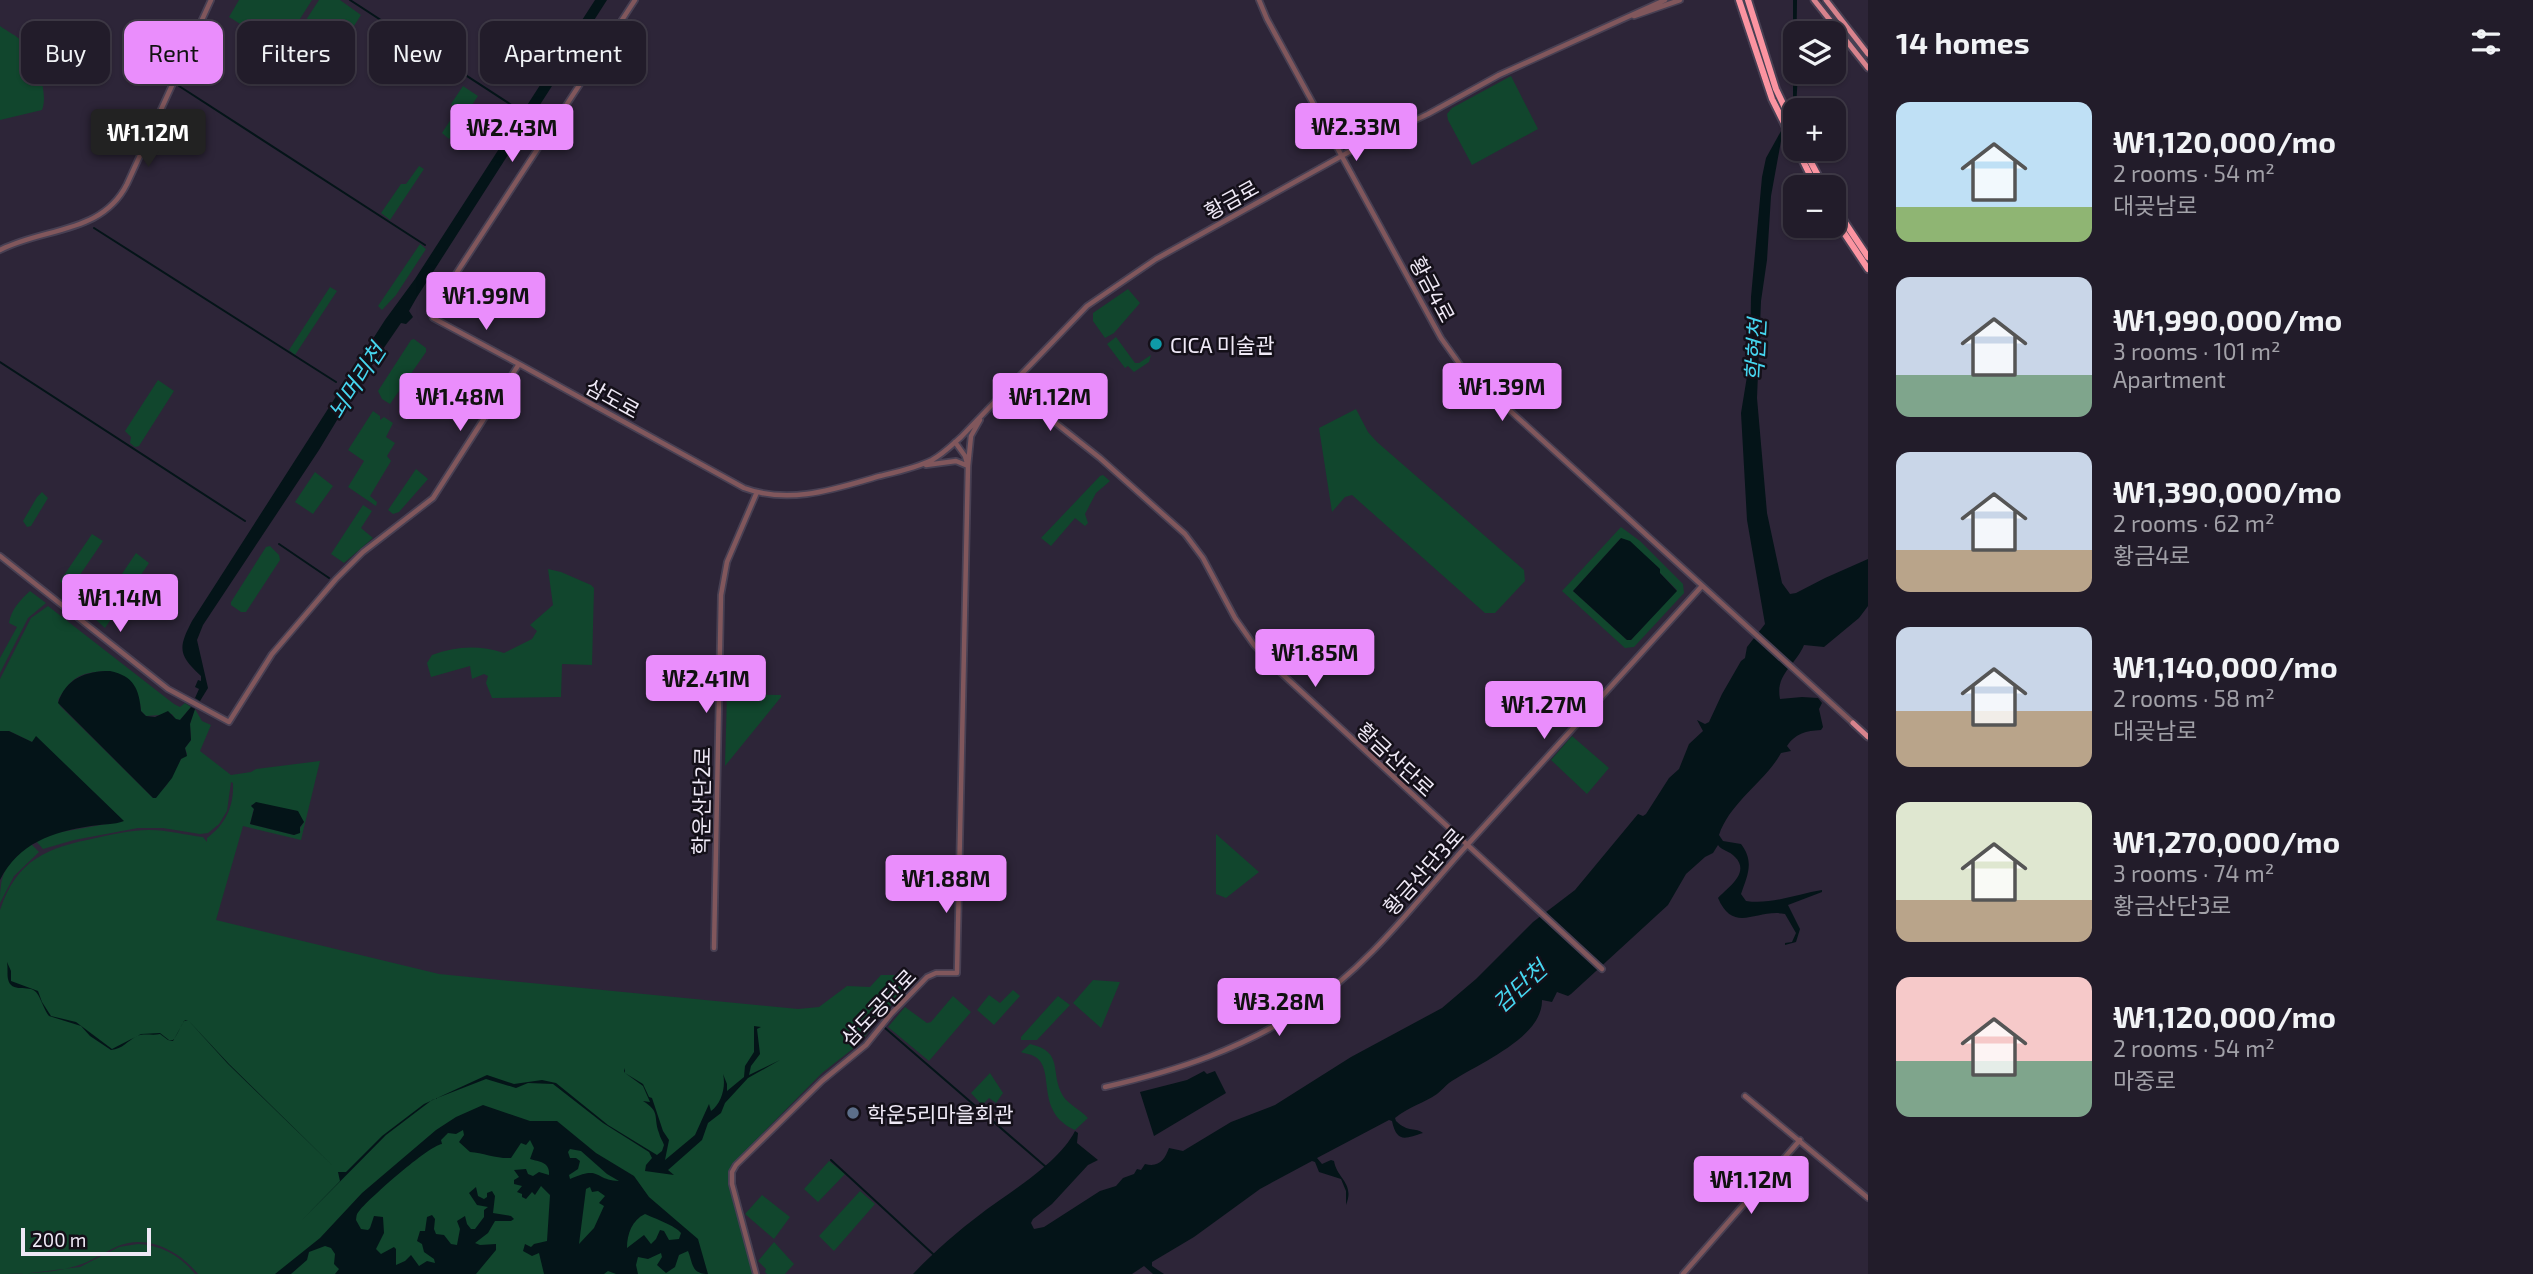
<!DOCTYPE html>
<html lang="en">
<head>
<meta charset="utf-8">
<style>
  :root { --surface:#221c2a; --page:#2e2936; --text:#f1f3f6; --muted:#a2a1a8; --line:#3f3a47; --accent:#ea8dfc }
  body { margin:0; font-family:"Exo 2","Noto Sans KR",sans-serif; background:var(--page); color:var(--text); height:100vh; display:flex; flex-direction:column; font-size:26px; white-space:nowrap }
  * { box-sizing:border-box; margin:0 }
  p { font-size:23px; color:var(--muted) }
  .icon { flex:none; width:38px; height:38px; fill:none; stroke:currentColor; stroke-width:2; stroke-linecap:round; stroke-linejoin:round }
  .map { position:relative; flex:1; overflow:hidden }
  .details { display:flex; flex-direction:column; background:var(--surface); width:665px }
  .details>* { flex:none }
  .top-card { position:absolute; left:21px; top:21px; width:665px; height:63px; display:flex; gap:14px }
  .tools { position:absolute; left:1783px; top:21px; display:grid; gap:14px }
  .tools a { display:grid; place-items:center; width:63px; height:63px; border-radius:14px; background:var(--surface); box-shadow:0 2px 5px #0004,0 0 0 2px var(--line); font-size:35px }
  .scale { position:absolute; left:21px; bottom:18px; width:130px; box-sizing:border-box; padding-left:7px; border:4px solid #efe9f6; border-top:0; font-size:19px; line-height:24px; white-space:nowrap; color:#efe9f6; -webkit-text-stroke:5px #141019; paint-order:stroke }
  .price { position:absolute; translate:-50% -60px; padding:0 16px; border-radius:7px; background:var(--accent); color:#111; font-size:23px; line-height:46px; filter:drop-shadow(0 2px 4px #0008) }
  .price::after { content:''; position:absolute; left:50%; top:42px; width:21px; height:16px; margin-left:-10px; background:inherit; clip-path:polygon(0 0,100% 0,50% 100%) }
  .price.selected { background:#222; color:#fff }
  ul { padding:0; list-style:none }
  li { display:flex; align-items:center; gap:21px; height:175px; padding:0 28px }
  li span { display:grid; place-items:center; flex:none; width:196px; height:140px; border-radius:14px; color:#555 }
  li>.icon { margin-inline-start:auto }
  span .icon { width:84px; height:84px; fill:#fffc; stroke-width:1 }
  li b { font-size:30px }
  h2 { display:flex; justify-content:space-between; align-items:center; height:84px; padding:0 28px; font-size:30px }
  .pill { padding:0 24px; border-radius:14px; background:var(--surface); box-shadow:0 2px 5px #0004,0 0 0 2px var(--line); font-size:24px; line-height:63px }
  .pill.selected { background:var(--accent); color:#111 }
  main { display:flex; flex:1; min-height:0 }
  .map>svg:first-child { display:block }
</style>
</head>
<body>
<main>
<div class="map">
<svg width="1868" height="1274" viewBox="0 0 1868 1274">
  <rect width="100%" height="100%" fill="#2d2538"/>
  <!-- green -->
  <path fill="#11462d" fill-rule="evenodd" d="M239 0H312L284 44 279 48 229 17Z
    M319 0H340L361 15 334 57 323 49 341 20 315 58 308 53 322 30 311 46 302 42 308 32 302 26Z
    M0 26C7 31 17 36 23 42 36 54 49 94 42 110L0 120Z
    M1511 76 1538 129 1472 165 1448 120 1447 114 1452 108Z
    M463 86 478 96 449 139 442 133 457 110 451 104Z
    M419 166 424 169 390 220 381 213 401 184H406Z
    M420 244 426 249 396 295 382 310 378 306Z
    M330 287 337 291 295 355 289 350Z
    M1128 289 1140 303 1114 333 1105 338 1093 321V313Z
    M1116 337 1135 363H1139L1151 355 1149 362 1134 372 1128 366 1125 368 1107 344Z
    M414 339 426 348V352L390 404 382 399 378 391 411 340Z
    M158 380 174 391 139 446 135 447 130 443 131 437 125 431Z
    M1356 409 1368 432 1377 442 1524 570 1525 581 1495 613H1485L1352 495 1345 497 1332 512 1319 428Z
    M373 411 380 416V420L384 417 393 423 386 437 395 443 387 456 391 461 370 496 377 502 376 506 348 487 364 461 348 450Z
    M416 469 428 479 399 512 393 514 388 510Z
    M315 472 333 486 313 514 295 502Z
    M1103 475 1110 481 1096 493 1085 514 1088 523 1085 526 1075 518 1051 546 1041 538 1100 476Z
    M42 492 48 498 31 526 27 527 23 521 37 497Z
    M363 505 372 511 361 528 373 538 344 563 331 554Z
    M1621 527 1640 541 1683 584 1684 593 1634 647 1625 648 1562 591ZM1620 539 1631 544 1659 568 1660 573 1677 590 1631 640H1627L1573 591Z
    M92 534 103 541 69 591 60 581Z
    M270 546 279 555 280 560 246 612H241L231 605V602L266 547Z
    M136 553 149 563 105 628 93 617Z
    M548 569 561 572 591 585 594 588 592 665 562 664 561 697 492 698 486 683 488 676 484 674 472 679 470 666 431 677 427 663 432 655C456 646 479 645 504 653L532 639 537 631 530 625 553 605Z
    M30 591 46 603 28 618 0 673V658L17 627 9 623C11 610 20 600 30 591Z
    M48 606 174 704 180 707 185 703 191 707 180 720 175 719 172 714 146 716 141 711 140 703 110 671C81 672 73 675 58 700L60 706 153 798 166 786 181 759 187 754 185 748 191 740 190 724 195 709 202 721 211 725 200 751 231 775 251 772 256 769 320 761 301 840 243 826 216 920 439 974 798 1009 819 1007 847 986 870 987 881 975H910L914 982 884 1012 859 1044 822 1073 731 1165 728 1184 754 1274H198C179 1250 145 1233 116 1247 102 1253 91 1262 76 1266 53 1273 24 1274 0 1274V910C17 859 47 848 96 838 114 834 132 830 149 830 168 830 185 835 203 837L207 842V838C226 824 234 806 233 783L231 782 227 811 219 824 208 833 200 834 163 828H138L74 840 43 849 36 841 56 833 123 821 35 740 32 742 9 731H0V679L31 618ZM255 804 297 811 304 822 299 830 301 832 294 835 250 824 254 808 251 805Z
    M727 694 781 695V697L725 766Z
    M1572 736 1609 768 1587 794 1551 760Z
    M1216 834 1259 872 1226 898 1216 894Z
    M31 844 39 852 14 876 0 903C0 871 6 864 31 844Z
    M1093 980 1120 982 1101 1028 1073 1003Z
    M1013 990 1020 996 994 1025 977 1010 989 995 1000 1003Z
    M953 996 971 1012 929 1061 888 1027 905 1007 927 1023 931 1022Z
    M1058 996 1070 1005 1037 1040H1021V1037Z
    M1030 1044C1065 1052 1049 1072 1063 1096 1069 1105 1081 1110 1088 1118L1075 1130C1035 1112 1055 1073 1037 1058 1032 1054 1026 1054 1021 1052Z
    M990 1073 1003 1093 996 1103 989 1098 982 1105 971 1093Z
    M829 1161 845 1174 818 1202 804 1189Z
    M860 1191 875 1204 834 1251 819 1236Z
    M762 1195 790 1217 774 1239 745 1214Z
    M774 1242 794 1264 785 1274H767L765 1272 766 1269 758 1261Z
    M138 1244C161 1245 181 1256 195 1274H22L80 1267 119 1247Z"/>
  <!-- water -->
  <path fill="#041418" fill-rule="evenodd" d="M595 0H607L417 297 409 311 413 317 406 324 401 323 357 387 319 450 203 625 197 640 208 688 200 701 195 698 199 689 195 687 198 680 201 681V676C178 655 178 648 192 621L385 320 415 279Z
    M1793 0H1797L1796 72H1798L1796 109 1781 141 1771 196 1767 260 1761 301 1757 398 1767 513 1782 583 1790 594 1796 593 1825 578 1868 559V606L1859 618 1824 647 1804 645C1796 665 1775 674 1780 699L1802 697 1818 698 1822 703 1819 709 1823 727 1821 730C1806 731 1796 733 1787 746L1791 751 1781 753C1765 782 1730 802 1719 835L1723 841 1741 844C1755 862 1747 876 1741 894L1746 901C1771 905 1797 894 1822 890V892L1788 905 1800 929 1796 942 1785 945V943L1792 942 1796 933 1785 914C1757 908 1734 935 1718 898 1727 888 1751 873 1735 857 1730 851 1721 850 1718 845L1713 853 1705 857 1686 874 1668 905 1571 994 1568 996 1557 992 1552 1002 1542 1000C1543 1038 1477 1064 1449 1083 1445 1086 1442 1090 1437 1094 1424 1103 1408 1107 1395 1118L1396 1121C1408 1133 1416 1127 1423 1133 1406 1138 1397 1144 1392 1121L1389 1120 1317 1158 1322 1164 1331 1160 1334 1161C1337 1179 1355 1183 1346 1205V1191L1341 1179 1319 1172 1315 1162 1312 1161 1260 1189 1194 1237 1152 1262V1266L1164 1274H1153L1144 1266 1132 1274H913C934 1252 958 1231 982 1213 1010 1192 1059 1163 1075 1131L1078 1133 1077 1143 1098 1160 1088 1165 1052 1204 1033 1219 1031 1223 1034 1229 1044 1227 1100 1191 1116 1186 1123 1178 1134 1174 1137 1169 1141 1170 1145 1164C1159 1168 1165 1159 1169 1148L1183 1151 1231 1122 1275 1105 1351 1057 1442 1008 1476 979 1533 922 1575 890 1638 814 1643 816 1646 814 1669 778 1679 769 1689 744 1703 731 1697 720 1705 724 1709 722 1722 694 1741 661 1745 658 1747 647 1765 624 1747 520 1741 413 1750 358 1751 297 1762 177 1766 158 1786 122 1793 100Z
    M1621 538 1630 541 1660 569V573L1677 591 1631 640H1627L1573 591Z
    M110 671C134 676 139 689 141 711L146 716 155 717 168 711 176 719 180 720 191 707 195 709 190 724 191 740 185 748 187 756 181 759 172 778 156 798H153L58 703C66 678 86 671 110 671Z
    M0 731H9L32 742 36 736 124 821C114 825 102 824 91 826 52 832 19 843 0 880Z
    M256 802 298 811 304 822 300 827V833L294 835 250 824 254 809 251 806Z
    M7 962 11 971V981L38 991 42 1002 51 1016 76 1022 112 1049 141 1034 160 1033 169 1040H173C178 1035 180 1026 185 1020H188L229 1064 335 1168 228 1064 188 1020 184 1021 173 1041 168 1040 160 1034C153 1036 144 1033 137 1036 127 1041 123 1049 111 1050L90 1036 81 1026 49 1016C44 1010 40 996 36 992 29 984 11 994 8 979 7 974 8 968 7 962Z
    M754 1026 761 1027 757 1029 760 1054 751 1066 749 1075 780 1060 748 1078 725 1103 721 1113 708 1123 702 1140 668 1170 674 1175 645 1171 646 1165 652 1158 649 1152 603 1123 553 1084 528 1083 516 1088 486 1079 432 1100 386 1135 302 1220 340 1181 338 1172H346L382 1136 424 1104 487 1075 514 1084 542 1080 556 1083 608 1125 657 1155 662 1151 664 1145C663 1141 660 1138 659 1133 653 1117 661 1112 643 1101L650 1102 643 1086 625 1073 624 1071 625 1068V1073L643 1084 649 1097 652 1098 663 1131 669 1140 665 1160 695 1135 709 1104 711 1111C722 1103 726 1086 723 1074L727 1084V1091L744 1077 745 1066 754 1052Z
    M1204 1071 1207 1074 1215 1071 1226 1093 1154 1136 1140 1092 1187 1080Z
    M483 1105 530 1121H557L596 1153 634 1176 649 1197 698 1239 708 1274C691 1274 693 1263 688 1251L679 1255 675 1267 666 1273 657 1265 662 1257 661 1253 648 1259 638 1257 636 1265 638 1274H616L608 1271 604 1274H544L539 1253 532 1256 523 1251 525 1244 531 1247 534 1244 547 1241 550 1195 541 1186 535 1195 532 1192 526 1199 522 1197V1194L517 1192 522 1186 514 1184V1180L519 1177 514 1170 526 1169 528 1174 533 1176 539 1172 549 1175C550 1162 540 1162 530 1159L534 1148 530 1140 526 1145 521 1143 511 1158C498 1159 483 1153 470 1152L459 1142 464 1135 463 1130 456 1134 448 1133 441 1140 442 1144C428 1146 370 1198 360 1210 356 1215 357 1214 356 1220L361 1229 368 1230 370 1228 374 1216 383 1217 384 1233 376 1249 381 1254 394 1247 396 1249V1265L405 1261 411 1255 419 1266 427 1261 435 1263 434 1259 424 1252 422 1244 417 1241 420 1231H425L427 1217 432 1215 435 1219 434 1229 436 1234 444 1235 451 1244 457 1245 460 1229 457 1221 465 1216 467 1224 471 1229H475L484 1217V1210L488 1207 477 1205 469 1193 476 1187 478 1196 484 1199 487 1197V1193L492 1191 495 1196 493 1213 511 1216 514 1219 511 1221H495L488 1233 475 1243 480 1245 496 1244V1250L476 1274H335L339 1269 334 1264 335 1254 331 1248 325 1246 309 1252 307 1260 291 1274H275L320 1238 362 1193 436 1130 456 1117ZM570 1149 581 1151 607 1174 619 1181C593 1180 602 1165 570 1179L569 1175 578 1169 580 1161 576 1158H570L568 1152ZM590 1187 592 1192 598 1191 605 1196 599 1203 604 1206 594 1228 579 1244 586 1189ZM645 1214C654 1218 676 1226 681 1233L679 1239 669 1240 664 1231 660 1230 656 1239 651 1244 644 1235 627 1248C627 1234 632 1220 645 1214Z"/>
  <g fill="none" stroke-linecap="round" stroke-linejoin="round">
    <!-- stream -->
    <path stroke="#041418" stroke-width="2" d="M350 0 513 106
      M179 86 425 245
      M94 228 336 382
      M0 362 245 521
      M279 544 329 578
      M885 1028 1046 1167
      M831 1160 933 1254"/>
    <!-- minor casing -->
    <g stroke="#484053" stroke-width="8">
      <path id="minor" d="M1259 0 1267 19 1441 338 1461 366 1853 723
        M1634 16 1680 0
        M0 250C45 227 102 234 127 184L211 0
        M519 364 433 318 431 312 635 0
        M1009 386 1100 458 1185 534 1203 558 1235 618 1254 645 1280 672 1602 969
        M926 465 956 461 968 466 971 436 980 420
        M0 556 168 689 229 722 272 654 336 579 363 552 433 498 519 364 744 488C790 505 835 489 880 476 897 472 916 468 932 460 943 454 952 445 961 437L1087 306 1156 259 1356 148 1428 114 1499 75 1665 0
        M714 948 721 595 727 562 757 492
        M1105 1087C1179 1070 1242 1049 1306 1007 1366 968 1412 907 1459 854 1540 765 1620 676 1701 587
        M1745 1096 1868 1198
        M756 1274 732 1184V1172L736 1165 822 1081 866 1045 891 1014 927 977 936 973H957L968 466 965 456 955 442
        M1683 1274 1800 1140"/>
    </g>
    <!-- major casing -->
    <g stroke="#484053" stroke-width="9">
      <path id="major" d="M1814 0 1868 68
        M1826 0 1868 54
        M1853 723 1868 737"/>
    </g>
    <!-- highway casing -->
    <g stroke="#484053" stroke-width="10">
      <path id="highway" d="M1739 0 1772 99 1816 187
        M1748 0 1776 89 1796 131
        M1804 149 1824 187
        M1834 206 1868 257
        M1834 218 1868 269"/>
    </g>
    <!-- minor -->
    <use href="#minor" stroke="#81575c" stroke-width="4.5"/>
    <!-- major -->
    <use href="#major" stroke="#d8838d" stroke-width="5"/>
    <!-- highway -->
    <use href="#highway" stroke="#fb94a1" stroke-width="6"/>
  </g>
  <!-- markers -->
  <circle fill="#0f9aa8" stroke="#141019" stroke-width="2.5" cx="1156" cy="344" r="7"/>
  <circle fill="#5c6f8a" stroke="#141019" stroke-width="2.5" cx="853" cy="1113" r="7"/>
  <g text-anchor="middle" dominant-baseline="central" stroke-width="5" stroke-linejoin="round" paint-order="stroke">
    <!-- street labels -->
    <g font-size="21" fill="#efe9f6" stroke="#141019">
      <text transform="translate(1231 199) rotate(-29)">황금로</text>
      <text transform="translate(1433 289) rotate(62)">황금4로</text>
      <text transform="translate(613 398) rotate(29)">삼도로</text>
      <text transform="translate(1396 759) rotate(43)">황금산단로</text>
      <text transform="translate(701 801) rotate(-89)">학운산단2로</text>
      <text transform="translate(1423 871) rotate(-48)">황금산단3로</text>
      <text transform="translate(878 1007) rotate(-46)">삼도공단로</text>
    </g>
    <!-- poi labels -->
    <g font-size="21" fill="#efe9f6" stroke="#141019" text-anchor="start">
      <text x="1170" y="344">CICA 미술관</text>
      <text x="867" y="1113">학운5리마을회관</text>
    </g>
    <!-- water labels -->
    <g font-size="23" font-style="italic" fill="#46d5ef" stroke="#141019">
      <text transform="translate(1755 350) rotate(-87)">학현천</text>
      <text transform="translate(356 381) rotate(-57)">뇌머리천</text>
      <text transform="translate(1519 986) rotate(-42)">검단천</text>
    </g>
  </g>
</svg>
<div class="tools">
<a><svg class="icon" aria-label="layers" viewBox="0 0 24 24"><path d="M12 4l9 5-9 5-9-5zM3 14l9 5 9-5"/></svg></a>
<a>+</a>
<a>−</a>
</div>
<div class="scale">200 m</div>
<b class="price" style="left:1356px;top:163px">₩2.33M</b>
<b class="price" style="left:512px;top:164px">₩2.43M</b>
<b class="price selected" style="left:148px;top:169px">₩1.12M</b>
<b class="price" style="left:486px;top:332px">₩1.99M</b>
<b class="price" style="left:1502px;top:423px">₩1.39M</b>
<b class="price" style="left:460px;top:433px">₩1.48M</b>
<b class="price" style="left:1050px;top:433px">₩1.12M</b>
<b class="price" style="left:120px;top:634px">₩1.14M</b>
<b class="price" style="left:1315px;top:689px">₩1.85M</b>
<b class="price" style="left:706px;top:715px">₩2.41M</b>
<b class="price" style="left:1544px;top:741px">₩1.27M</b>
<b class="price" style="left:946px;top:915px">₩1.88M</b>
<b class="price" style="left:1279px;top:1038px">₩3.28M</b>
<b class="price" style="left:1751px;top:1216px">₩1.12M</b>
<div class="top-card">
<a class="pill">Buy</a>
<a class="pill selected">Rent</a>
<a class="pill">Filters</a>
<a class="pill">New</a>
<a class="pill">Apartment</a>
</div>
</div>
<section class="details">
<h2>14 homes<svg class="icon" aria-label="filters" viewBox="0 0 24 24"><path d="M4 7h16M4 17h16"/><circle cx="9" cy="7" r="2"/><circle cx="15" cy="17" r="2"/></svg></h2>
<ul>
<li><span style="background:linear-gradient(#bfe0f5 75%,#8fb573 0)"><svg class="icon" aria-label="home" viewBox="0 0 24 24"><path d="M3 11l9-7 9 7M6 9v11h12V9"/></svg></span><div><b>₩1,120,000/mo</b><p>2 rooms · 54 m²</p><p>대곶남로</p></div></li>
<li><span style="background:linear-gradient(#c9d6e8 70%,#7fa58c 0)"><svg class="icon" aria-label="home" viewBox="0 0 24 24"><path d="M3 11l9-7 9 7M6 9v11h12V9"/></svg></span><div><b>₩1,990,000/mo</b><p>3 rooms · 101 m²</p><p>Apartment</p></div></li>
<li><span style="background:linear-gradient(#c9d6e8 70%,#b9a48a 0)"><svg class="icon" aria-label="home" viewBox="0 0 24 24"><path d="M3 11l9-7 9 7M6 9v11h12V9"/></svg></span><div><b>₩1,390,000/mo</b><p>2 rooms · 62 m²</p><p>황금4로</p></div></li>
<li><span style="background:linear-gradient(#c9d6e8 60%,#b9a48a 0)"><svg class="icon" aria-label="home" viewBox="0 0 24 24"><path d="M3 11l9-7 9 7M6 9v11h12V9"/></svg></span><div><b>₩1,140,000/mo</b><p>2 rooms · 58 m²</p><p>대곶남로</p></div></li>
<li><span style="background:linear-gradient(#dfe7d0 70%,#b9a48a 0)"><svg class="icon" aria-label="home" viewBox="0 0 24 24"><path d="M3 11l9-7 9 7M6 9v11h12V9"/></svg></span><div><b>₩1,270,000/mo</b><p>3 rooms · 74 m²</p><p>황금산단3로</p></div></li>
<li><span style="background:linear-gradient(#f6c9c9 60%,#7fa58c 0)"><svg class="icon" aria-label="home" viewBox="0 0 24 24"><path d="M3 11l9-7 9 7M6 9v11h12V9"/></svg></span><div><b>₩1,120,000/mo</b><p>2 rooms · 54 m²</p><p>마중로</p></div></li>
</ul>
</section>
</main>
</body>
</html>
